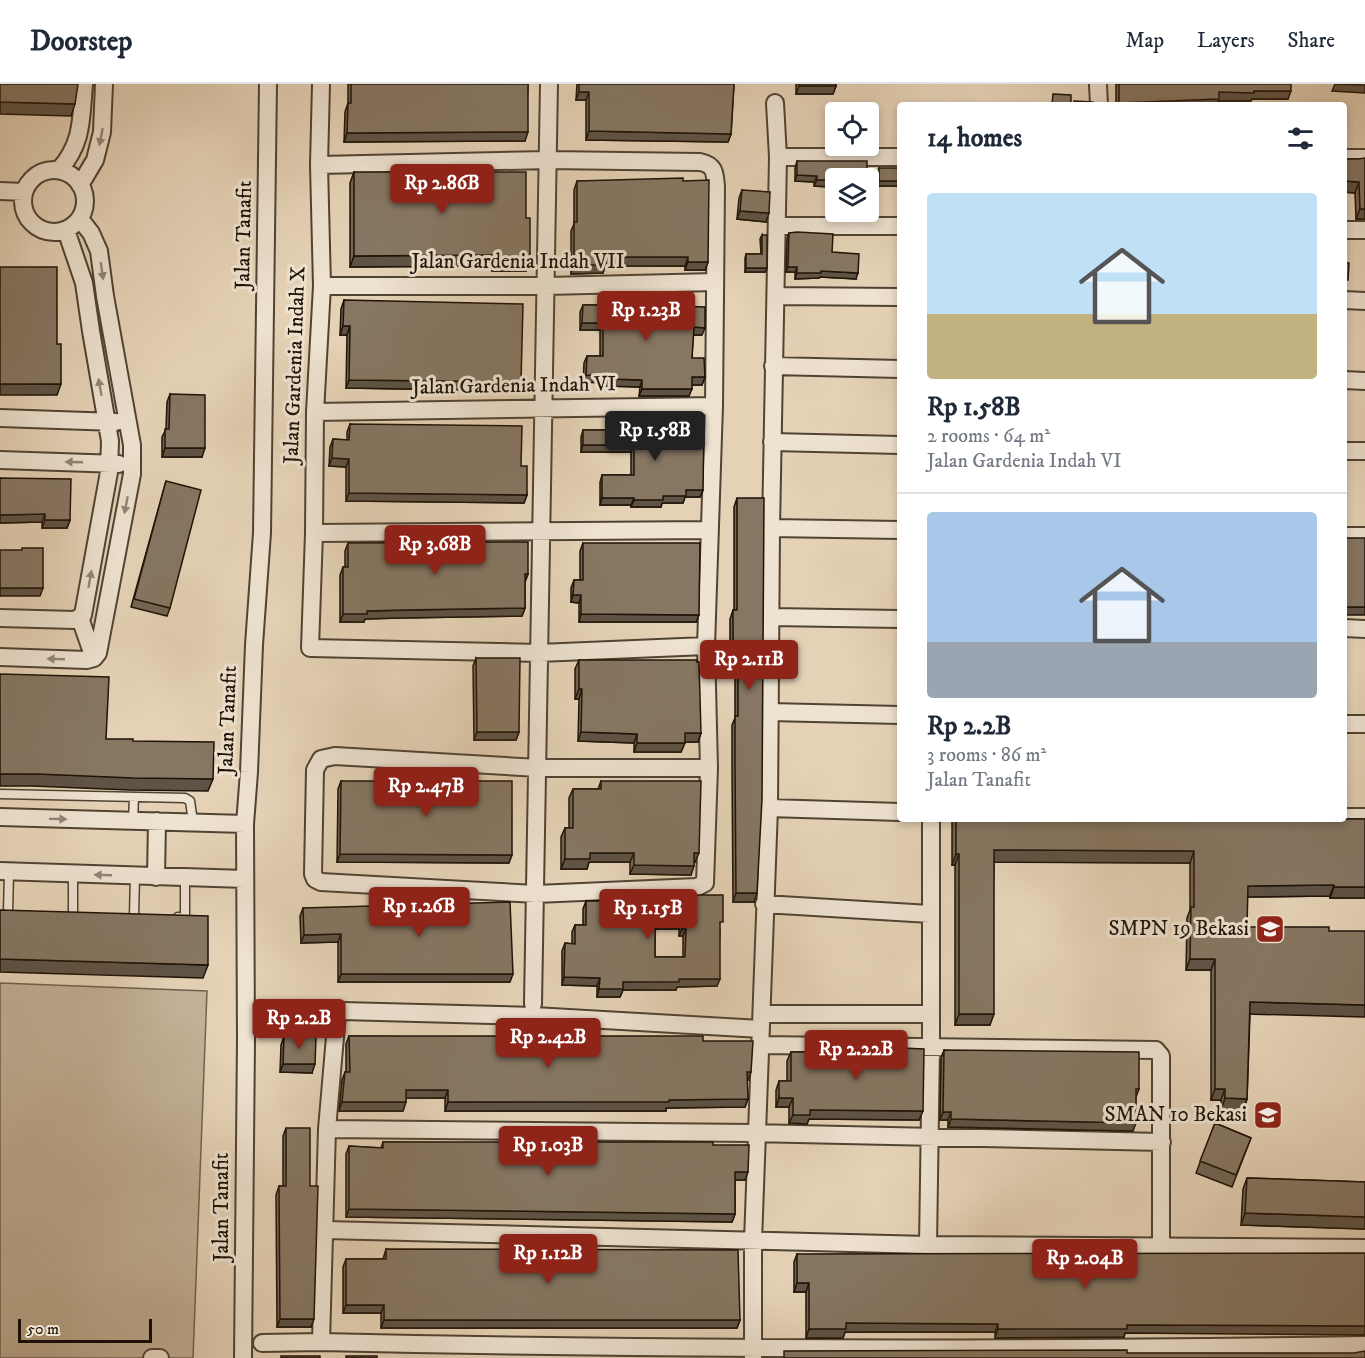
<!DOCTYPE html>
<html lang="en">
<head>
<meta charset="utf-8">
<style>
  :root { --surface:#fff; --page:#f6f6f7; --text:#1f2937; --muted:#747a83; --line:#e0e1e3; --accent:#8f2418 }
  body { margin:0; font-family:"IM FELL DW Pica",serif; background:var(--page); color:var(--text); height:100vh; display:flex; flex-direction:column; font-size:22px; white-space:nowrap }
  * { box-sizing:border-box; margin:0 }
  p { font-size:20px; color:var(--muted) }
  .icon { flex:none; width:33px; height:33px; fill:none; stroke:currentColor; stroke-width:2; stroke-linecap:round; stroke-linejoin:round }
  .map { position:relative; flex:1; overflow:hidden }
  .side { position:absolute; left:897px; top:18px; width:450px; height:720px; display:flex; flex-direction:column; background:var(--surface); border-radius:6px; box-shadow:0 3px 9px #0003 }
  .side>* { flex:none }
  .fabs { position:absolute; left:825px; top:18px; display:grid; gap:12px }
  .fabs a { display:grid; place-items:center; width:54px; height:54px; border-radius:6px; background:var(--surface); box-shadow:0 3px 9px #0003; font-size:30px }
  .scale { position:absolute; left:18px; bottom:15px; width:134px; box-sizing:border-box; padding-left:6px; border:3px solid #1f1307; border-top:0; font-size:16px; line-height:21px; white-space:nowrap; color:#1f1307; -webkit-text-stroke:4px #eee2d0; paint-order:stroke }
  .price { position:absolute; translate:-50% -51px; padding:0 14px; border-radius:6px; background:var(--accent); color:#fff; font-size:20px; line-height:39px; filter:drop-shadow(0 2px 3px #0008) }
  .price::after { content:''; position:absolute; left:50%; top:36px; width:18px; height:14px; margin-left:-9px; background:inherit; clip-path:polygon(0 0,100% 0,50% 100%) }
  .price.current { background:#222; color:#fff }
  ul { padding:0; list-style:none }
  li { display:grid; align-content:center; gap:12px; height:318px; padding:0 30px }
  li+li { border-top:2px solid var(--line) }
  li span { display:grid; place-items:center; height:186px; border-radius:6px; color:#555 }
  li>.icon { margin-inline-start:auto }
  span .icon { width:108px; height:108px; fill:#fffc; stroke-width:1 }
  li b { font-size:26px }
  h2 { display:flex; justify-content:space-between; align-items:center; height:72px; padding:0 30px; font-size:26px }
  header { display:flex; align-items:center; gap:36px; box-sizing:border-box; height:84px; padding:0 30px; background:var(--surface); border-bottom:2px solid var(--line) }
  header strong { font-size:28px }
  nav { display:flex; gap:33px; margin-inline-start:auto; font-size:21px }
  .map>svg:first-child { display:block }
</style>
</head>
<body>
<header>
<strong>Doorstep</strong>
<nav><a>Map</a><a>Layers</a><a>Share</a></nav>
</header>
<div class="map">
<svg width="1365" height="1274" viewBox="0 0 1365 1274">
  <rect width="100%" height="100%" fill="#e5d2b6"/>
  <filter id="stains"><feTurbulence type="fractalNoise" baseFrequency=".00333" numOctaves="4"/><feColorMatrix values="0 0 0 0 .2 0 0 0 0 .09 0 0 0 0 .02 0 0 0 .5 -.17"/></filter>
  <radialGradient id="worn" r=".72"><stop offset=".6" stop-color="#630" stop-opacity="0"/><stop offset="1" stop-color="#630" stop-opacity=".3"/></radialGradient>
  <!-- green -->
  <path fill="#c3b298" stroke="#716250" stroke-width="1.5" d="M0 899 207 907 193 1274H0Z"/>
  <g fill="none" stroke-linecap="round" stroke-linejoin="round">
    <!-- service casing -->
    <g stroke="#504333" stroke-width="11">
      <path id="service" d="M0 710 185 714 190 717 193 738
        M133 737 134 713
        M8 829 9 788
        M73 831V790
        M134 832 135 792
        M178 833 185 834V793"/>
    </g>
    <!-- minor casing -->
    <g stroke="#504333" stroke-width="20">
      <path id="minor" d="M321 0 319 81 322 202 315 328 314 449 310 564 539 569 706 562
        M1098 0 1099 21
        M778 73H900
        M1344 74H1365
        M319 81 548 76 700 78C715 81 715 89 716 103L714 322 706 562 709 684 705 799 697 803 536 810 321 798 315 795 313 790 315 686 321 675 335 672 538 684H709
        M23 117a31 31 0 1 1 62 0a31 31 0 1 1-62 0Z
        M59 86C83 59 81 35 84 0
        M80 101 95 76 102 48 104 0
        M0 107 24 108
        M777 142H900
        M1344 146H1365
        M322 202H546L715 198
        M777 212 900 213
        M1344 216 1365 217
        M773 282 900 285
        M1344 296 1365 297
        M315 328 714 322
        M0 334 116 338
        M772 358 900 361
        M1344 367H1365
        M0 376 119 380
        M771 444 900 446
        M314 449 710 446
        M1344 452H1365
        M771 533 900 535
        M0 534 75 536 83 531 109 388 110 357 91 247 84 199 66 146
        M80 534 94 574
        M1344 544 1365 545
        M0 573 87 576 94 574 98 569 132 390V361L105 212 99 167 91 149 80 135
        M769 628 900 631
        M1344 640H1365
        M769 724 900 728
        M0 733 245 740
        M1344 733H1365
        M0 787 245 795
        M156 793 157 737
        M764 820 930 830
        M533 920 549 0
        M762 930H930
        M761 945 534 932 342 927 337 930 327 1045 321 1258C669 1266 1017 1266 1365 1261
        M761 961 1156 966 1161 972V1163
        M327 1045 754 1049 1162 1058
        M325 1146 928 1161 1365 1164
        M928 1161 931 962V735
        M262 1259 321 1258
        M753 1273V1157L769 724 771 444 778 73 775 19
        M152 1274H160
        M243 1274 246 955 245 740 249 688 254 561 262 449 268 0"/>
    </g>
    <!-- service -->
    <use href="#service" stroke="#eee2d0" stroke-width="8"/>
    <!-- minor -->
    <use href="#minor" stroke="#eee2d0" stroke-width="16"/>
  </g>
  <!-- wall -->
  <path fill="#736554" stroke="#1f1307" stroke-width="1.5" fill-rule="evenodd" d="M348 0H528L525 57 344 58 345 28 348 19Z
    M577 0H734L731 50 728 58 586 56V16H576Z
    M796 0H836V2L833 10H796Z
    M1116 0H1291L1288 15H1252L1251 17H1218L1217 21H1116Z
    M1344 75H1358L1365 135H1356L1355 109 1344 108Z
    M797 77 867 88 864 94H832L830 103 814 102V98L795 97V84Z
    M879 84 899 97 897 102H878V88Z
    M354 88 526 134 530 177 526 187H492V182L350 183V99Z
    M577 97H683L708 178 705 186H685V182H605L603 189 571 190V147L574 140V106Z
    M742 106 766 138 737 135 739 114Z
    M789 149 832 168 856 195 820 193 819 194 795 195V188H786L787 155Z
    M762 151 765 188H745V174L746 170H761L760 155Z
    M608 208 644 221 702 251H693L692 274 705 293 702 301H692L689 312H639L640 303 605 302V299L583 298 584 279 587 272H600V246H580V228L583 221H606V215Z
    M344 216 521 298 518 307 346 304 347 251H340L341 225Z
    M170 310 202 373H162V353L166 345 167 318Z
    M350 340 521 382 527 411 524 419 346 417V383L329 382 330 363 333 355 347 356V348Z
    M665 343 703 406 700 413H685L683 419H662L661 423H631V421H600V398L602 391H631V368H581V353L583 346H664Z
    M0 394 70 436 67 444H42V438L0 439Z
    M166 397 170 524 167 532 131 523Z
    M737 414 754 818H733L732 684V641L735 634V569H730V535L733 526H734V423Z
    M348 459 528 490 525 498V524L522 532 400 534 365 535 364 538H340V491L343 483H345V467Z
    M583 459 696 538H579V519L571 518V504L574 496H580V467Z
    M476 574 519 648 516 656H474L473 582Z
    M579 576 701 649 698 658H685L681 668H634V659L578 657 579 615H575V585Z
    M341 697 509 779 337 778 338 705Z
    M601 697 695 778H694L691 791 630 790V778H589L587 785H561V753L565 744H569V714L573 705H598Z
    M952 735H1365V814H1330V812L1247 813V843L1250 930 1247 1015 1243 1027 1221 1026V1016H1211V886H1186L1187 834 1190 826V779L994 778 990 941H955V781H952Z
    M608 811 720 845 717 902 677 903 676 906H623L620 913H597V902L562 901V867L565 859 572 860V848L575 841H583V825L586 817H606ZM655 845H679V852H683V873H655Z
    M303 824 510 898H338V858L301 859 300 832Z
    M284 952 312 989 280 988 281 961Z
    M349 952 703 957 748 996H747L748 1015 745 1023 666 1024V1027H445V1014H406L403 1027H339L342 996 345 988H346V960Z
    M901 964 919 1036 809 1035 807 1040 789 1039V1023H776V1006L779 997H787V977L791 968H900Z
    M944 966 1139 1005 1136 1013 1133 1047 948 1043V1036H940L941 974Z
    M1215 1039 1251 1054 1232 1103 1196 1089Z
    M286 1044 311 1243H277L276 1111 279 1102H283V1052Z
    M383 1058 713 1061 745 1096H735V1130L732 1138 346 1133V1070L349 1062 381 1064Z
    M1247 1094 1365 1098V1145L1241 1141 1243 1105Z
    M386 1165 740 1236 737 1244H381V1229H343V1183L346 1175H383Z
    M797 1170 1125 1249 1124 1253 995 1254V1248H845L843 1254H806V1208H794V1178Z"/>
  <!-- shaded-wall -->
  <path fill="#5e5345" stroke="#1f1307" stroke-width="1.5" d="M1335 0 1365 1V9L1332 7Z
    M799 2H836L833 10H796Z
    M1254 7H1291L1288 15H1252L1251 17H1218L1217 21H1118L1119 19 1219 8Z
    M579 8H589L586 16H576Z
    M0 18 75 20 71 32 0 30Z
    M589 47 731 50 728 58 586 56Z
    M528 48 525 57 344 58 347 49Z
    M832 87 867 88 864 94H830Z
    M797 91 817 92 814 98 795 97Z
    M817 96H832L830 103 814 102Z
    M879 97H899L897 102H878Z
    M1344 97 1359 98 1355 109 1344 108Z
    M1360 125H1365V135H1356Z
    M740 127 769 129 766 138 737 135Z
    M495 171 492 182 350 183 354 172Z
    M606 173H688L685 182H605L603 189 571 190 574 181Z
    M495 176 530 177 526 187H492Z
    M688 178H708L705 186H685Z
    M788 183H797L795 188H786Z
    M746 184H767L765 188H745Z
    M821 187 858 189 856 195 820 193 819 194 795 195 797 189Z
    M582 239H603L600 246H580Z
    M343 242H350L347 251H340Z
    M694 243 705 244 702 251H691Z
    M586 291 608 292 605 299 583 298Z
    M692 293H705L702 301H689Z
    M608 295 642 296 640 303 605 302Z
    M349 296 521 298 518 307 346 304Z
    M0 300H61L57 311H0Z
    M642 305H692L689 312H639Z
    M583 361H634L631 368H581Z
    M165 364H205L202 373H162Z
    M332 374 349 375 346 383 329 382Z
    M686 406H703L700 413H685L683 419H662L661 423H631L634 416 663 412Z
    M349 409 527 411 524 419 346 417Z
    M602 414H634L631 421H600Z
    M45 430 42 438 0 439V431Z
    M45 436H70L67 444H42Z
    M525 490H528L525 498H522Z
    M0 504H43L40 512H0Z
    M573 511H581L579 519 571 518Z
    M1344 523H1365V531H1344Z
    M525 524 522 532 400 534 365 535 364 538H340L343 530 367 527Z
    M581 530 699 531 696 538H579Z
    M733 561H738L735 569H730Z
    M579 605H582L579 615H575Z
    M477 648H519L516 656H474Z
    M581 648 637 650 634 659 578 657Z
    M685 649H701L698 658H682Z
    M637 659H685L681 668H634Z
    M0 690H37L213 695 208 707 129 706 32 702H0Z
    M994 766 1194 767 1190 779 990 778Z
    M590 769H634L630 778H589L587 785H561L565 775Z
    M694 769H699L695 778H691Z
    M340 770 512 771 509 779 337 778Z
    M956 770H959L955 781H952Z
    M634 781 694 782 691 791 630 790Z
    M1334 801 1330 812 1243 813 1248 802Z
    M1334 803H1365V814H1330Z
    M736 809H757L754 818H733Z
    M655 838H682L679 845H652Z
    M682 845H686L683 852H679Z
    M341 850 338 858 301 859 304 851Z
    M0 875 208 881 203 894 0 888Z
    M1190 875H1215L1211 886H1186Z
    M341 890H513L510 898H338Z
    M564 893 600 894 597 902 562 901Z
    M679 895H720L717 902 677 903 676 906H623L620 913H597L599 905 623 898Z
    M1250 918 1365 921V933L1246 930Z
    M959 930H994L990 941H955Z
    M283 980H315L312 989 280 988Z
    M747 988H751L748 996H744Z
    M1215 1005H1225L1221 1016H1211Z
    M406 1006H448L445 1014H403Z
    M779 1014H793L789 1023H776Z
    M1225 1014 1247 1015 1243 1027 1221 1026Z
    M748 1015 745 1023 666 1024V1027H445L448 1018Z
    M342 1018H406L403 1027H339Z
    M810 1026 923 1027 919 1036 809 1035 807 1040 789 1039 793 1031Z
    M943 1028H951L948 1036H940Z
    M951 1035 1136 1039 1133 1047 948 1043Z
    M735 1088H748L745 1096H732Z
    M349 1125 735 1130 732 1138 346 1133Z
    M1245 1129 1365 1133V1145L1241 1141Z
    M797 1199H809L806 1208H794Z
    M346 1221H384L381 1229H343Z
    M280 1235H314L311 1243H277Z
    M384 1236H740L737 1244H381Z
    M846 1239 998 1240 995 1248H845L843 1254H806L809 1245Z
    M1127 1241 1365 1242V1251L1125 1249 1124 1253 995 1254 998 1245Z"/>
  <!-- building -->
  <path fill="#867662" stroke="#1f1307" stroke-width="1.5" fill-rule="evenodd" d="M0 0H78L75 20 0 18Z
    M351 0H528V48L347 49 348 19H351Z
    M579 0H734L731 50 589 47V8H579Z
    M799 0H836V2H799Z
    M1119 0H1291V7H1254V9L1219 8V15L1119 19Z
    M1053 10 1071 11V21H1052Z
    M1074 17 1093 18 1096 21H1074Z
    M1365 74V125H1360L1359 98 1344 97V75H1358Z
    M797 77H867V88L832 87V96H817V92L797 91Z
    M879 84H899V97H879Z
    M354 88H526V134H530V177L495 176V171L354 172Z
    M683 94V97L709 96 708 178H688V173H606V181H574V138H577V97Z
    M742 106 770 108 769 129 740 127Z
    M797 148 833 150 832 168 859 170 858 189 821 187V189H797V183H788L789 149Z
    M762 151H767V184H746V170H762Z
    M1344 179H1349L1348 196H1344Z
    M0 183H57V260H61V300H0Z
    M608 208H644V221L705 223V244L694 243 692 274H704L705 293H692V305H642V296L608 295V292L586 291 587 272H603V239H582L583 221H608Z
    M344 216 523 220 521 298 349 296 350 242H343Z
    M170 310 205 311V364H165V345H169Z
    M350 340 522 342 521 382H527V411L349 409V375L332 374 333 355 349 356Z
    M665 343H704L703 406H686V412H663V416H634V414H602V391H634V361H583V346H665Z
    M0 394 71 395 70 436H45V430L0 431Z
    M166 397 201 406 170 524 134 515Z
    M737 414H764L762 715 757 809H736L735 675V632H738V561H733V526H737Z
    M1344 454H1365V523H1344Z
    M528 458V490H525V524L402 526 367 527V530H343V483H348V459Z
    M583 459H700L699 531 581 530V511H573L574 496H583Z
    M22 464H43V504H0V466H22Z
    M476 574H520L519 648H477Z
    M579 576H697V578H699L701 649H685V659H637V650L581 648 582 605H579Z
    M0 590 109 593 106 655H133V657L214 658 213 695 133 694 37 690H0Z
    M341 697H512V771L340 770Z
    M601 697H701L699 769H694V782L634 781V769H590V775H565V744H573V705H601Z
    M956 735H1365V803H1334V801L1248 802 1247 843H1329V847H1365V921L1250 918 1247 1015 1225 1014V1005H1215V875H1190L1191 823H1194V767L994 766V930H959V770H956Z
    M608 811H723V838H720V895H679V898H623V905H599L600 894 564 893 565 859 575 860V841H586V817H608ZM655 838H682V845H686L685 873H655Z
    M510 818 513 890H341V850L304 851 303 824Z
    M0 826 208 832V881L0 875Z
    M284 952 316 953 315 980H283Z
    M349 952H703V957H753L751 988H747L748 1015 669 1016V1018H448V1006H406V1018H342L345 988H350Z
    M901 964 924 965 923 1027 810 1026V1031H793V1014H779V997H791V968H901Z
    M944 966 1139 968V1005H1136V1039L951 1035V1028H943Z
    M1215 1039 1251 1054 1236 1091 1200 1077Z
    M286 1044H310V1102H318L314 1235H280L279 1102H286Z
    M383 1058H713V1061H749L748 1088H735V1130L349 1125V1062L383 1064Z
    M1247 1094 1365 1098V1133L1245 1129Z
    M386 1165 738 1166 740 1236H384V1221H346V1175H386Z
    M1365 1169V1242L1127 1241V1245H998V1240L846 1239V1245H809V1199H797V1170Z
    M1127 1266V1269H1354L1365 1267V1274H784V1267Z
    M281 1272H320V1274H281Z
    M346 1272H377V1274H346Z"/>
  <!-- one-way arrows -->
  <defs><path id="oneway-solid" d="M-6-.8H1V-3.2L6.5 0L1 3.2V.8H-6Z" transform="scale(1.5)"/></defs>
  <g fill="#918576">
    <use href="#oneway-solid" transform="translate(101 53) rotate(101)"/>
    <use href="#oneway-solid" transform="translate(102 187) rotate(82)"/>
    <use href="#oneway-solid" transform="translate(100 303) rotate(-100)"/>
    <use href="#oneway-solid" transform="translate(74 378) rotate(-178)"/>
    <use href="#oneway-solid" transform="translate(126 421) rotate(101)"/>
    <use href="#oneway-solid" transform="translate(90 495) rotate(-80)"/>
    <use href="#oneway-solid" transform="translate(56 575) rotate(-178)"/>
    <use href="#oneway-solid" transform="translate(58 735) rotate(1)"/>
    <use href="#oneway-solid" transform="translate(103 791) rotate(-178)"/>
  </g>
  <!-- icons -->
  <defs>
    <g id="school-square" transform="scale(1.5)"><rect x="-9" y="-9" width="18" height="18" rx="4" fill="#8f2418" stroke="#eee2d0"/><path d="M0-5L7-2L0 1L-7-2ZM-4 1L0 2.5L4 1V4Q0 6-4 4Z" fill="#fff"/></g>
  </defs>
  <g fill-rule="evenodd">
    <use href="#school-square" x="1270" y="845"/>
    <use href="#school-square" x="1268" y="1031"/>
  </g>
  <g text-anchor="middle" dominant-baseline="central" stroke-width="6" stroke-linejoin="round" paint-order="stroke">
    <!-- street labels -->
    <g font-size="21" fill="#1f1307" stroke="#eee2d0">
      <text transform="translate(244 151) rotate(-89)">Jalan Tanafit</text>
      <text x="518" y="178">Jalan Gardenia Indah VII</text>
      <text transform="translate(295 281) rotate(-88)">Jalan Gardenia Indah X</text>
      <text transform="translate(514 302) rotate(-1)">Jalan Gardenia Indah VI</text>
      <text transform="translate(228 636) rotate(-88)">Jalan Tanafit</text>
      <text transform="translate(222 1123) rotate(-90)">Jalan Tanafit</text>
    </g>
    <!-- poi labels -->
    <g font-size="21" fill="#1f1307" stroke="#eee2d0" text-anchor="end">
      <text x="1249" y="845">SMPN 19 Bekasi</text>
      <text x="1247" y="1031">SMAN 10 Bekasi</text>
    </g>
  </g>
  <rect width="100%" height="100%" filter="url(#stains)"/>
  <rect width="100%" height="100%" fill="url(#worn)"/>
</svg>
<div class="fabs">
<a><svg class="icon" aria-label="locate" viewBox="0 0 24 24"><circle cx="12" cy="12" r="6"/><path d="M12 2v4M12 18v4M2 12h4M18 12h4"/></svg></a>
<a><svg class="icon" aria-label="layers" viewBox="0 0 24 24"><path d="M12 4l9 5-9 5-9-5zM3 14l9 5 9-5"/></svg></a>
</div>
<div class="scale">50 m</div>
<b class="price" style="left:442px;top:131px">Rp 2.86B</b>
<b class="price" style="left:646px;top:258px">Rp 1.23B</b>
<b class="price current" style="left:655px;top:378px">Rp 1.58B</b>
<b class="price" style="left:435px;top:492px">Rp 3.68B</b>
<b class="price" style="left:749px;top:607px">Rp 2.11B</b>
<b class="price" style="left:426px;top:734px">Rp 2.47B</b>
<b class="price" style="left:419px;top:854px">Rp 1.26B</b>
<b class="price" style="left:648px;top:856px">Rp 1.15B</b>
<b class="price" style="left:299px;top:966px">Rp 2.2B</b>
<b class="price" style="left:548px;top:985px">Rp 2.42B</b>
<b class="price" style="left:856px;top:997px">Rp 2.22B</b>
<b class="price" style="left:548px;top:1093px">Rp 1.03B</b>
<b class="price" style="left:548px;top:1201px">Rp 1.12B</b>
<b class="price" style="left:1085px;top:1206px">Rp 2.04B</b>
<section class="side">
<h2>14 homes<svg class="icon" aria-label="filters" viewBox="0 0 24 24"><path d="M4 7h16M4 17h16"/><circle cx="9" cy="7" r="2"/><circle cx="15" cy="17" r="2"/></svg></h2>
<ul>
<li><span style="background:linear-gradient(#bfe0f5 65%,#c2b280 0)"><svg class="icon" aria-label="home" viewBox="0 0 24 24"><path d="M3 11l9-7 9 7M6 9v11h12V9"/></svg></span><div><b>Rp 1.58B</b><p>2 rooms · 64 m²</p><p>Jalan Gardenia Indah VI</p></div></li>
<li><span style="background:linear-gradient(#a9c7e8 70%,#9aa5b1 0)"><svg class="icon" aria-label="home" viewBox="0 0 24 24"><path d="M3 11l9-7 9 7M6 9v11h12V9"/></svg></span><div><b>Rp 2.2B</b><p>3 rooms · 86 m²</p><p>Jalan Tanafit</p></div></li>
</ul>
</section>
</div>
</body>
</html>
